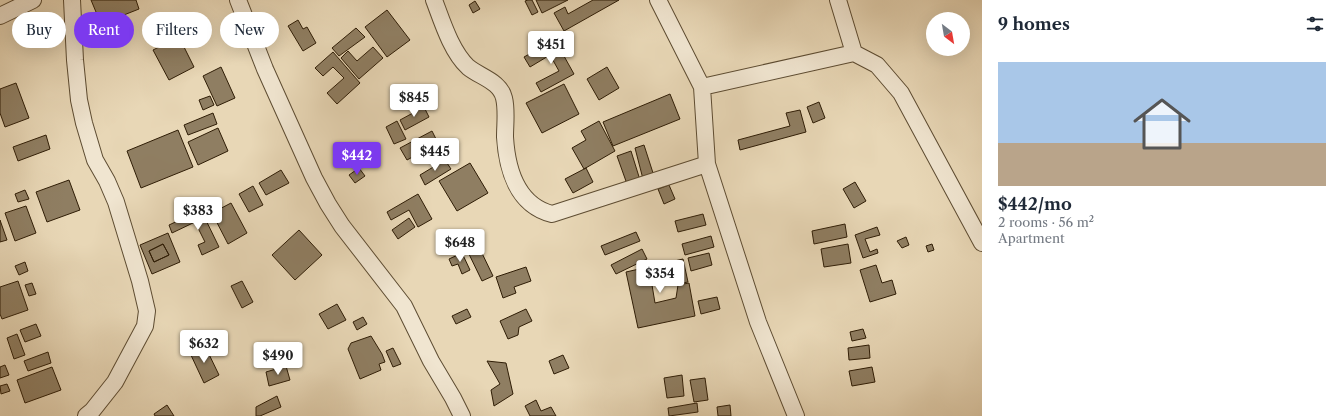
<!DOCTYPE html>
<html lang="en">
<head>
<meta charset="utf-8">
<style>
  :root { --surface:#fff; --page:#f6f6f7; --text:#1f2937; --muted:#747a83; --line:#e0e1e3; --accent:#7c3aed }
  body { margin:0; font-family:"Libre Caslon Text",serif; background:var(--page); color:var(--text); height:100vh; display:flex; flex-direction:column; font-size:15px; white-space:nowrap }
  * { box-sizing:border-box; margin:0 }
  p { font-size:13px; color:var(--muted) }
  .icon { flex:none; width:22px; height:22px; fill:none; stroke:currentColor; stroke-width:2; stroke-linecap:round; stroke-linejoin:round }
  .map { position:relative; flex:1; overflow:hidden }
  .details { display:flex; flex-direction:column; background:var(--surface); width:360px }
  .details>* { flex:none }
  .hud { position:absolute; left:12px; top:12px; width:380px; height:36px; display:flex; gap:8px }
  .needle { width:26px; rotate:149deg }
  .fabs { position:absolute; left:926px; top:12px; display:grid; gap:8px }
  .fabs a { display:grid; place-items:center; width:44px; height:44px; border-radius:50%; background:var(--surface); box-shadow:0 4px 16px #0002; font-size:20px }
  .price { position:absolute; translate:-50% -34px; padding:0 9px; border-radius:4px; background:#fff; color:#222; font-size:13px; line-height:26px; filter:drop-shadow(0 1px 2px #0008) }
  .price::after { content:''; position:absolute; left:50%; top:24px; width:12px; height:9px; margin-left:-6px; background:inherit; clip-path:polygon(0 0,100% 0,50% 100%) }
  .price.on { background:var(--accent); color:#fff }
  ul { padding:0; list-style:none }
  li { display:grid; align-content:center; gap:8px; height:212px; padding:0 16px }
  li+li { border-top:1px solid var(--line) }
  li span { display:grid; place-items:center; height:124px; border-radius:0px; color:#555 }
  li>.icon { margin-inline-start:auto }
  span .icon { width:72px; height:72px; fill:#fffc; stroke-width:1 }
  li b { font-size:17px }
  h2 { display:flex; justify-content:space-between; align-items:center; height:48px; padding:0 16px; font-size:17px }
  .chip { padding:0 14px; border-radius:18px; background:var(--surface); box-shadow:0 4px 16px #0002; font-size:14px; line-height:36px }
  .chip.on { background:var(--accent); color:#fff }
  main { display:flex; flex:1; min-height:0 }
  .map>svg:first-child { display:block }
</style>
</head>
<body>
<main>
<div class="map">
<svg width="982" height="416" viewBox="0 0 982 416">
  <rect width="100%" height="100%" fill="#e8d7b6"/>
  <filter id="stains"><feTurbulence type="fractalNoise" baseFrequency=".005" numOctaves="4"/><feColorMatrix values="0 0 0 0 .2 0 0 0 0 .09 0 0 0 0 .02 0 0 0 .5 -.17"/></filter>
  <radialGradient id="worn" r=".72"><stop offset=".6" stop-color="#630" stop-opacity="0"/><stop offset="1" stop-color="#630" stop-opacity=".3"/></radialGradient>
  <!-- building -->
  <path fill="#8f7e62" stroke="#2f1d06" fill-rule="evenodd" d="M91 0H136L139 9 101 24Z
    M528 0H532L538 12 532 15 525 1Z
    M536 0H568L542 13Z
    M593 0H619L564 31 554 13 565 7 568 14Z
    M475 1 480 9 473 13 469 5Z
    M387 10 410 40 387 57 365 27Z
    M298 20 303 29 307 27 316 43 303 51 288 26Z
    M356 28 365 37 339 56 332 48Z
    M179 37 194 67 169 80 153 50Z
    M555 40 574 74 541 92 536 83 559 71 550 55 530 67 524 57Z
    M373 47 383 58 359 79 341 58 348 51 357 61Z
    M333 52 360 83 337 104 327 93 344 78 333 67 323 76 315 68Z
    M221 67 235 98 217 106 203 76Z
    M607 67 619 88 599 100 587 79Z
    M16 83 29 118 5 127 0 113V89Z
    M564 84 579 114 542 133 526 103Z
    M670 94 680 119 613 146 603 122Z
    M210 96 214 105 203 110 199 100Z
    M819 102 825 118 813 123 807 107Z
    M424 107 429 117 405 130 400 120Z
    M800 110 806 132 740 150 738 140 790 126 786 113Z
    M213 113 217 124 188 135 184 125Z
    M397 121 406 139 394 144 386 127Z
    M599 121 615 151 584 169 572 148 586 140 581 131Z
    M218 128 228 151 198 165 188 142Z
    M178 130 193 167 141 188 127 151Z
    M432 131 438 143 407 160 400 148Z
    M46 135 50 149 18 161 13 147Z
    M644 145 654 176 643 179 635 148Z
    M631 151 640 180 627 184 617 156Z
    M445 160 451 169 425 185 420 175Z
    M470 163 488 193 457 211 439 181Z
    M359 168 365 176 355 183 349 175Z
    M586 168 593 182 573 193 565 179Z
    M281 170 289 183 266 195 259 183Z
    M69 180 80 210 47 222 36 192Z
    M855 182 866 201 854 208 843 189Z
    M669 185 675 199 664 204 658 189Z
    M253 186 263 205 249 212 239 194Z
    M25 190 29 199 18 202 15 194Z
    M418 194 432 219 418 227 409 210 391 220 387 212Z
    M231 203 247 233 228 244 212 213Z
    M26 206 36 233 15 241 5 213Z
    M201 210 219 247 202 255 198 245 205 242 195 222 172 233 169 225Z
    M703 214 706 225 678 232 675 221Z
    M409 218 415 227 398 239 392 230Z
    M0 220 7 240 0 242Z
    M845 224 847 237 814 244 812 231Z
    M877 227 880 235 865 239 870 252 877 249 878 253 863 258 855 235Z
    M299 230 322 255 295 280 272 255Z
    M636 232 640 241 605 255 601 246Z
    M168 233 180 262 152 274 140 245ZM163 244 169 255 154 262 149 251Z
    M711 236 714 247 685 255 682 244Z
    M906 237 909 245 902 248 897 241Z
    M163 244 169 255 154 262 149 251Z
    M848 244 851 263 824 267 821 249Z
    M932 244 934 250 928 252 926 246Z
    M479 247 493 276 482 281 468 252Z
    M642 249 647 259 616 274 611 265Z
    M462 253 470 270 462 274 458 264 452 266 449 259Z
    M709 253 712 265 691 271 688 258Z
    M683 259 688 282 672 285 671 281 652 285 655 303 676 298 678 285 689 283 695 316 638 328 626 272Z
    M25 262 28 271 19 275 15 266Z
    M876 265 882 283 892 280 896 294 870 302 860 270Z
    M526 267 531 281 514 287 516 293 503 298 496 277Z
    M18 281 28 310 2 319 0 314V287Z
    M242 281 253 302 242 308 231 286Z
    M32 283 36 294 29 296 25 285Z
    M717 297 720 309 701 314 698 301Z
    M337 304 346 320 328 329 319 314Z
    M467 309 471 317 456 324 452 316Z
    M526 309 532 321 519 327 518 335 508 339 500 321Z
    M363 317 367 324 357 330 353 322Z
    M36 324 41 336 25 342 20 330Z
    M863 329 866 338 852 341 850 332Z
    M17 334 25 355 14 359 7 338Z
    M371 336 382 354 385 362 379 364 381 370 360 379 348 349 351 343Z
    M869 345 870 358 849 360 848 348Z
    M205 346 219 375 204 383 190 353Z
    M393 348 401 364 393 367 386 351Z
    M48 352 51 363 28 371 24 361Z
    M563 355 569 368 554 374 549 361Z
    M487 361 506 363 513 394 494 406 491 390 500 384Z
    M5 365 9 375 0 378V367Z
    M286 366 290 380 269 386 266 372Z
    M52 367 61 390 25 403 17 380Z
    M872 367 875 382 852 386 849 371Z
    M682 375 684 396 667 398 664 378Z
    M705 378 708 400 694 402 690 380Z
    M7 384 10 391 1 394 0 386Z
    M277 396 281 407 260 416H256V407Z
    M536 400 541 411 551 407 556 416H530L525 406Z
    M697 403 698 412 669 416 668 408Z
    M167 405 174 416H155L154 414Z
    M730 405 731 416H718L717 407Z"/>
  <g fill="none" stroke-linecap="round" stroke-linejoin="round">
    <!-- street casing -->
    <g stroke="#5d4c32" stroke-width="18">
      <path id="street" d="M72 0 75 60 79 100 84 123 95 160 107 181 116 202 140 281 147 311 145 326 115 382 92 411 86 416
        M238 0 265 69 314 178 328 204 342 226 404 306 431 361 453 398 462 416
        M434 0C442 21 451 51 468 67 480 77 500 81 504 98 507 110 505 124 505 137 507 169 517 205 552 214L707 164
        M658 0 702 87 707 164 758 322 796 416
        M838 0 854 53
        M0 16 33 0
        M702 87 854 53 877 65 901 93 982 243"/>
    </g>
    <!-- street -->
    <use href="#street" stroke="#f0e5d0" stroke-width="16"/>
  </g>
  <rect width="100%" height="100%" filter="url(#stains)"/>
  <rect width="100%" height="100%" fill="url(#worn)"/>
</svg>
<div class="fabs">
<a><svg class="needle" viewBox="-14 -14 28 28"><path d="M0-13l5 13h-10z" fill="#e53935"/><path d="M0 13l5-13h-10z" fill="#747a83"/></svg></a>
</div>
<b class="price" style="left:551px;top:65px">$451</b>
<b class="price" style="left:414px;top:118px">$845</b>
<b class="price" style="left:435px;top:172px">$445</b>
<b class="price on" style="left:357px;top:176px">$442</b>
<b class="price" style="left:198px;top:231px">$383</b>
<b class="price" style="left:460px;top:263px">$648</b>
<b class="price" style="left:660px;top:294px">$354</b>
<b class="price" style="left:204px;top:364px">$632</b>
<b class="price" style="left:278px;top:376px">$490</b>
<div class="hud">
<a class="chip">Buy</a>
<a class="chip on">Rent</a>
<a class="chip">Filters</a>
<a class="chip">New</a>
</div>
</div>
<section class="details">
<h2>9 homes<svg class="icon" aria-label="filters" viewBox="0 0 24 24"><path d="M4 7h16M4 17h16"/><circle cx="9" cy="7" r="2"/><circle cx="15" cy="17" r="2"/></svg></h2>
<ul>
<li><span style="background:linear-gradient(#a9c7e8 65%,#b9a48a 0)"><svg class="icon" aria-label="home" viewBox="0 0 24 24"><path d="M3 11l9-7 9 7M6 9v11h12V9"/></svg></span><div><b>$442/mo</b><p>2 rooms · 56 m²</p><p>Apartment</p></div></li>
</ul>
</section>
</main>
</body>
</html>
